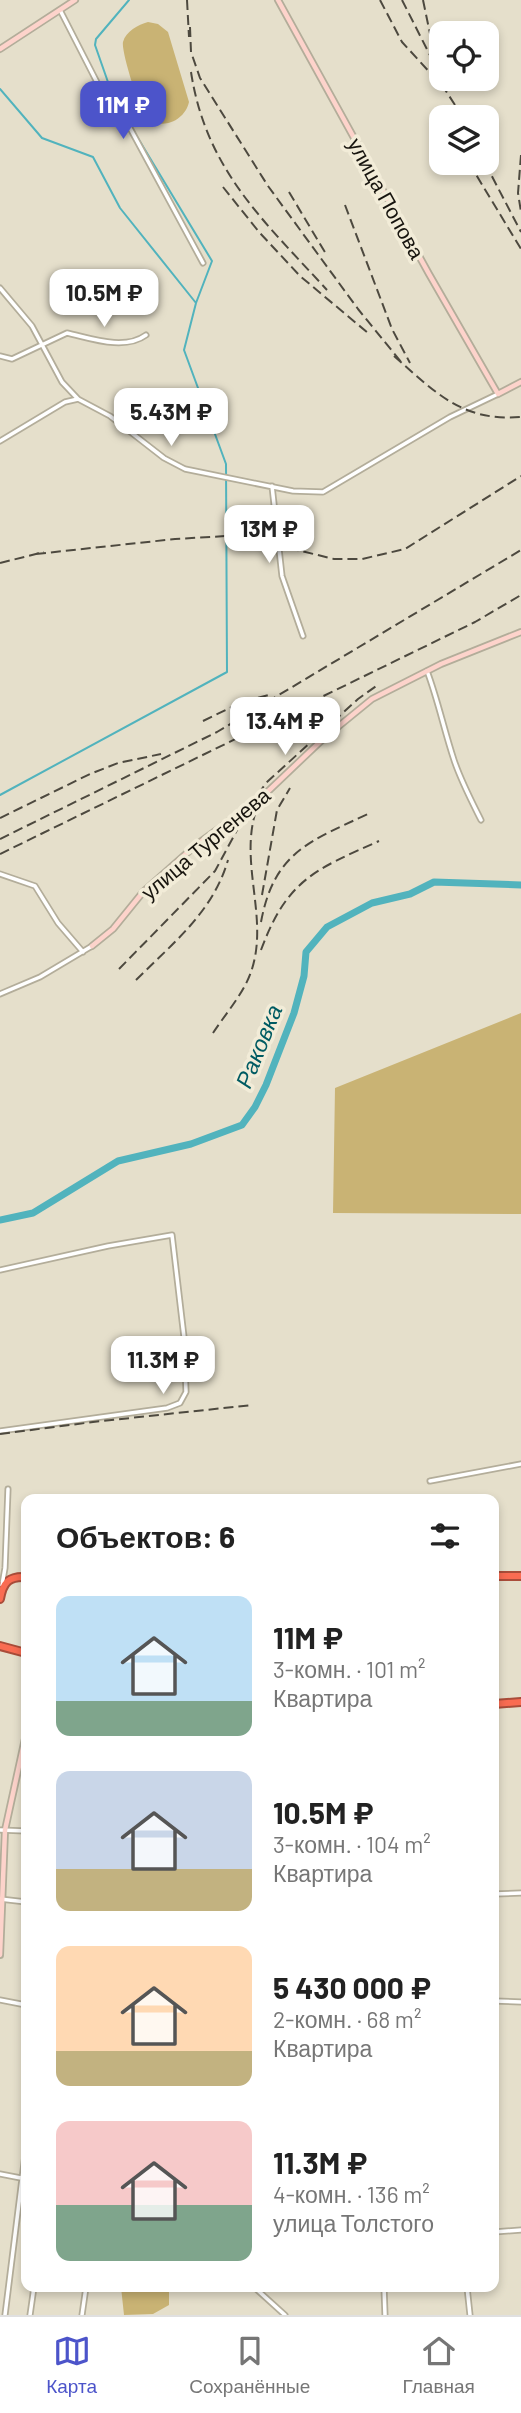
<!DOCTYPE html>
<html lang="ru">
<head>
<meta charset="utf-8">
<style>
  :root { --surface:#fff; --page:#f6f6f6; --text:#222; --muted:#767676; --line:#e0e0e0; --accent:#4c54ca }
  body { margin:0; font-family:Barlow,sans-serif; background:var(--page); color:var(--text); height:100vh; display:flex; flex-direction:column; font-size:26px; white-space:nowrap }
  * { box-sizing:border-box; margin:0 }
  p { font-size:23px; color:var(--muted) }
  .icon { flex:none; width:38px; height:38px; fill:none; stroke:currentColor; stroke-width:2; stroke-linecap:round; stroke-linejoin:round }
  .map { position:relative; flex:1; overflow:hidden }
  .side { position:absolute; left:21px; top:1494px; width:478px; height:798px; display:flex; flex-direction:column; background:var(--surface); border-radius:14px; box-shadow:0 4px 10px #0003 }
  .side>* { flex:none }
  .tools { position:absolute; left:429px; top:21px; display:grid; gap:14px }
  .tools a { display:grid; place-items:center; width:70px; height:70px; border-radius:14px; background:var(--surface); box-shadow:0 4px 10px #0003; font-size:35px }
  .price { position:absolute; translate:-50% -60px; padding:0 16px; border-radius:14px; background:#fff; color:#222; font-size:23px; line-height:46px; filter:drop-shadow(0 2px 4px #0008) }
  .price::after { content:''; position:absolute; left:50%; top:42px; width:21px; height:16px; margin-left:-10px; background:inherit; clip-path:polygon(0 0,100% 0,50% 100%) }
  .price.active { background:var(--accent); color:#fff }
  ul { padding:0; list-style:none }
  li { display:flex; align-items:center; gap:21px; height:175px; padding:0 35px }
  li span { display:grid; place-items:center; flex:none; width:196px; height:140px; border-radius:14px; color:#555 }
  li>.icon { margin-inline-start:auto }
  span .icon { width:84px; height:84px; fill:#fffc; stroke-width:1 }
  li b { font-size:30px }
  h2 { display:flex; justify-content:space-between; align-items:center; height:84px; padding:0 35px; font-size:30px }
  .tab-bar { display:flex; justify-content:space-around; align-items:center; height:98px; border-top:2px solid var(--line); background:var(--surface); font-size:19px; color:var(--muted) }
  .tab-bar a { display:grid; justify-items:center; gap:4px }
  .tab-bar .active { color:var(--accent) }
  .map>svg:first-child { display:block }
</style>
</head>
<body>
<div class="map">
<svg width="521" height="2315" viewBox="0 0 521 2315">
  <rect width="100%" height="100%" fill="#e5dfcb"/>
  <!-- green -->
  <path fill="#c9b374" d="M148 22 158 24 168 32 189 102C185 121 160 132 146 116 139 109 121 51 123 42 126 31 138 25 148 22Z
    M521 1013V1214L333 1213 335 1088Z
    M121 2287H169V2305L153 2314 124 2315Z"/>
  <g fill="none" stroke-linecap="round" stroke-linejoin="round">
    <!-- stream -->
    <path stroke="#51b3bd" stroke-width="2" d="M0 89 42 138 93 157 120 208 196 303 184 350 226 464 227 672 0 795
      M126 116 109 85 95 45 96 39 129 0
      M130 125 212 261 196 303"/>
    <!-- river -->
    <path stroke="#51b3bd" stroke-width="7" d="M0 1220 33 1213 118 1161 191 1144 242 1125 255 1107 266 1085 294 1013 304 976 306 952 327 927 372 903 410 894 434 882 521 885"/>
    <!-- street casing -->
    <g stroke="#b3ad9a" stroke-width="7">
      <path id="street" d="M60 10 102 92 124 117 203 263
        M0 288 32 326 62 382 78 399 110 416 164 458 185 469 293 491 323 492 450 417 498 394
        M0 356 12 359 67 333C90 338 124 351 146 335
        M0 441 65 402 78 399
        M272 486 282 576 303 636
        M427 671C438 700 444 730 454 760 461 781 471 800 481 820
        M0 874 35 886 58 923 83 952
        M0 994 40 977 92 946
        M0 1270 108 1246 172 1235 184 1337 186 1392 180 1403 167 1408 0 1431
        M430 1481 521 1464
        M2 1585 5 1568 8 1489
        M0 1830 26 1831
        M494 1894 521 1893
        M0 1899 26 1902
        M0 2000 26 2005
        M494 2001 521 2002
        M0 2174 26 2179
        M494 2232 521 2230
        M254 2287 285 2315
        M384 2287 385 2315
        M467 2287 470 2315
        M5 2315 26 2147
        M30 2315 34 2287
        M82 2315 86 2287"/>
    </g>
    <!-- secondary casing -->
    <g stroke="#b3ad9a" stroke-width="8">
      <path id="secondary" d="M278 0 429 274 498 394 521 382
        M0 49 75 0
        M92 946 113 929 143 892 196 845 261 798 323 739 372 699 441 664 521 632
        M0 1955 5 1830 26 1734"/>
    </g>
    <!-- highway casing -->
    <g stroke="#aa4d3a" stroke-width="10">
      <path id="highway" d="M494 1576H521
        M0 1599C3 1582 9 1576 26 1577
        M0 1646 26 1653
        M494 1704 521 1702"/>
    </g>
    <!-- street -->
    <use href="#street" stroke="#fff" stroke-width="3.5"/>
    <!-- secondary -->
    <use href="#secondary" stroke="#fdd3cb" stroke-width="4.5"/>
    <!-- highway -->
    <use href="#highway" stroke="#f96c52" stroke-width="6"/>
    <!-- rail -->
    <path stroke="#4d493f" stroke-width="2" stroke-dasharray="10 5" stroke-linecap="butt" d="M187 0 189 37
      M380 0 402 42 444 88 455 105
      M402 0 441 77
      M423 0 433 48
      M190 27 191 52 200 78 268 186 358 309 402 363
      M191 72C206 170 264 221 327 290
      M521 155 518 193 521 212
      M469 163 521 249
      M485 163 521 232
      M223 187 259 232 300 276 368 333
      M289 192 326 254
      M345 205 392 329 410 363
      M394 356C435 392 462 422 521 417
      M36 554 175 539 226 536 244 537 334 559H362L405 549 521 476
      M0 563 44 552
      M203 721 242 702 269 695
      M0 818 90 774 118 763 161 754
      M0 839 217 732 521 550
      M0 854 475 622 521 595
      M262 895 277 810 290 788
      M261 922C274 852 310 841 368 814
      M261 950C287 880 314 870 379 841
      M119 969 215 871 250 806 266 783 358 699 379 684
      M136 980C173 943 213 912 228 860
      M213 1033C226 1013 245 992 252 969 269 915 237 859 258 805
      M0 1434 93 1422 252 1405"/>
  </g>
  <g text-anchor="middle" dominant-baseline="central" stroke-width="7" stroke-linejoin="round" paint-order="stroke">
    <!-- street labels -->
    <g font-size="21" fill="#17140e" stroke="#f2ecd8">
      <text transform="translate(387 198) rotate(61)">улица Попова</text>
      <text transform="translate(205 843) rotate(-40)">улица Тургенева</text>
    </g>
    <!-- water labels -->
    <g font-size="23" font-style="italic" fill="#005b62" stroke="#f2ecd8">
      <text transform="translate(258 1046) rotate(-68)">Раковка</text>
    </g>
  </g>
</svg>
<div class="tools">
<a><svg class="icon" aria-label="locate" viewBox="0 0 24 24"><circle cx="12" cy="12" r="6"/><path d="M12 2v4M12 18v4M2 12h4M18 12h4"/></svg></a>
<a><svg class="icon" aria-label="layers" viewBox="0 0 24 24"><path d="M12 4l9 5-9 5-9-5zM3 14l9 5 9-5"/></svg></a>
</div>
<b class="price active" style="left:123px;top:141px">11M ₽</b>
<b class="price" style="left:104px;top:329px">10.5M ₽</b>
<b class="price" style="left:171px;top:448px">5.43M ₽</b>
<b class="price" style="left:269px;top:565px">13M ₽</b>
<b class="price" style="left:285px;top:757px">13.4M ₽</b>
<b class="price" style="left:163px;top:1396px">11.3M ₽</b>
<section class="side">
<h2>Объектов: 6<svg class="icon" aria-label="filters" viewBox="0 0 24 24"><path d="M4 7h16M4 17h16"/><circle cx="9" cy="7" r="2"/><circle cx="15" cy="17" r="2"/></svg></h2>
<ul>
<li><span style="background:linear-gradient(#bfe0f5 75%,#7fa58c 0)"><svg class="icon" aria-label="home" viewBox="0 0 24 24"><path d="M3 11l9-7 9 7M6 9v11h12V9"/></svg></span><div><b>11M ₽</b><p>3-комн. · 101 m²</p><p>Квартира</p></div></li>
<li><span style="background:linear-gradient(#c9d6e8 70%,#c2b280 0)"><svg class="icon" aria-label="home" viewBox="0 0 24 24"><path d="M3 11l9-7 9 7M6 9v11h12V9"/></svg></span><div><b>10.5M ₽</b><p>3-комн. · 104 m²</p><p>Квартира</p></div></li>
<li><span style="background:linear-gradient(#ffd9b3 75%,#c2b280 0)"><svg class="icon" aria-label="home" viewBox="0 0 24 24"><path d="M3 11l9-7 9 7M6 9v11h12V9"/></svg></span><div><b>5 430 000 ₽</b><p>2-комн. · 68 m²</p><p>Квартира</p></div></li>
<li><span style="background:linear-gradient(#f6c9c9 60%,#7fa58c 0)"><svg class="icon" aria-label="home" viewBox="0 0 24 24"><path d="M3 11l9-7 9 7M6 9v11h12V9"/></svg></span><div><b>11.3M ₽</b><p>4-комн. · 136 m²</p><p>улица Толстого</p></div></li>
</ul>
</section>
</div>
<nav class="tab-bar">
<a class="active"><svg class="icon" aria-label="map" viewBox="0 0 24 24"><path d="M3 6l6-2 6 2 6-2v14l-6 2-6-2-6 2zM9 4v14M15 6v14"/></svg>Карта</a>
<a><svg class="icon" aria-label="saved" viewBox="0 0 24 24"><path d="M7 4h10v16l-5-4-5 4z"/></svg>Сохранённые</a>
<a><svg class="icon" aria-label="home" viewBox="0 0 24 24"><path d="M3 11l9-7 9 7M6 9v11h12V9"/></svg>Главная</a>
</nav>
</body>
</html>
